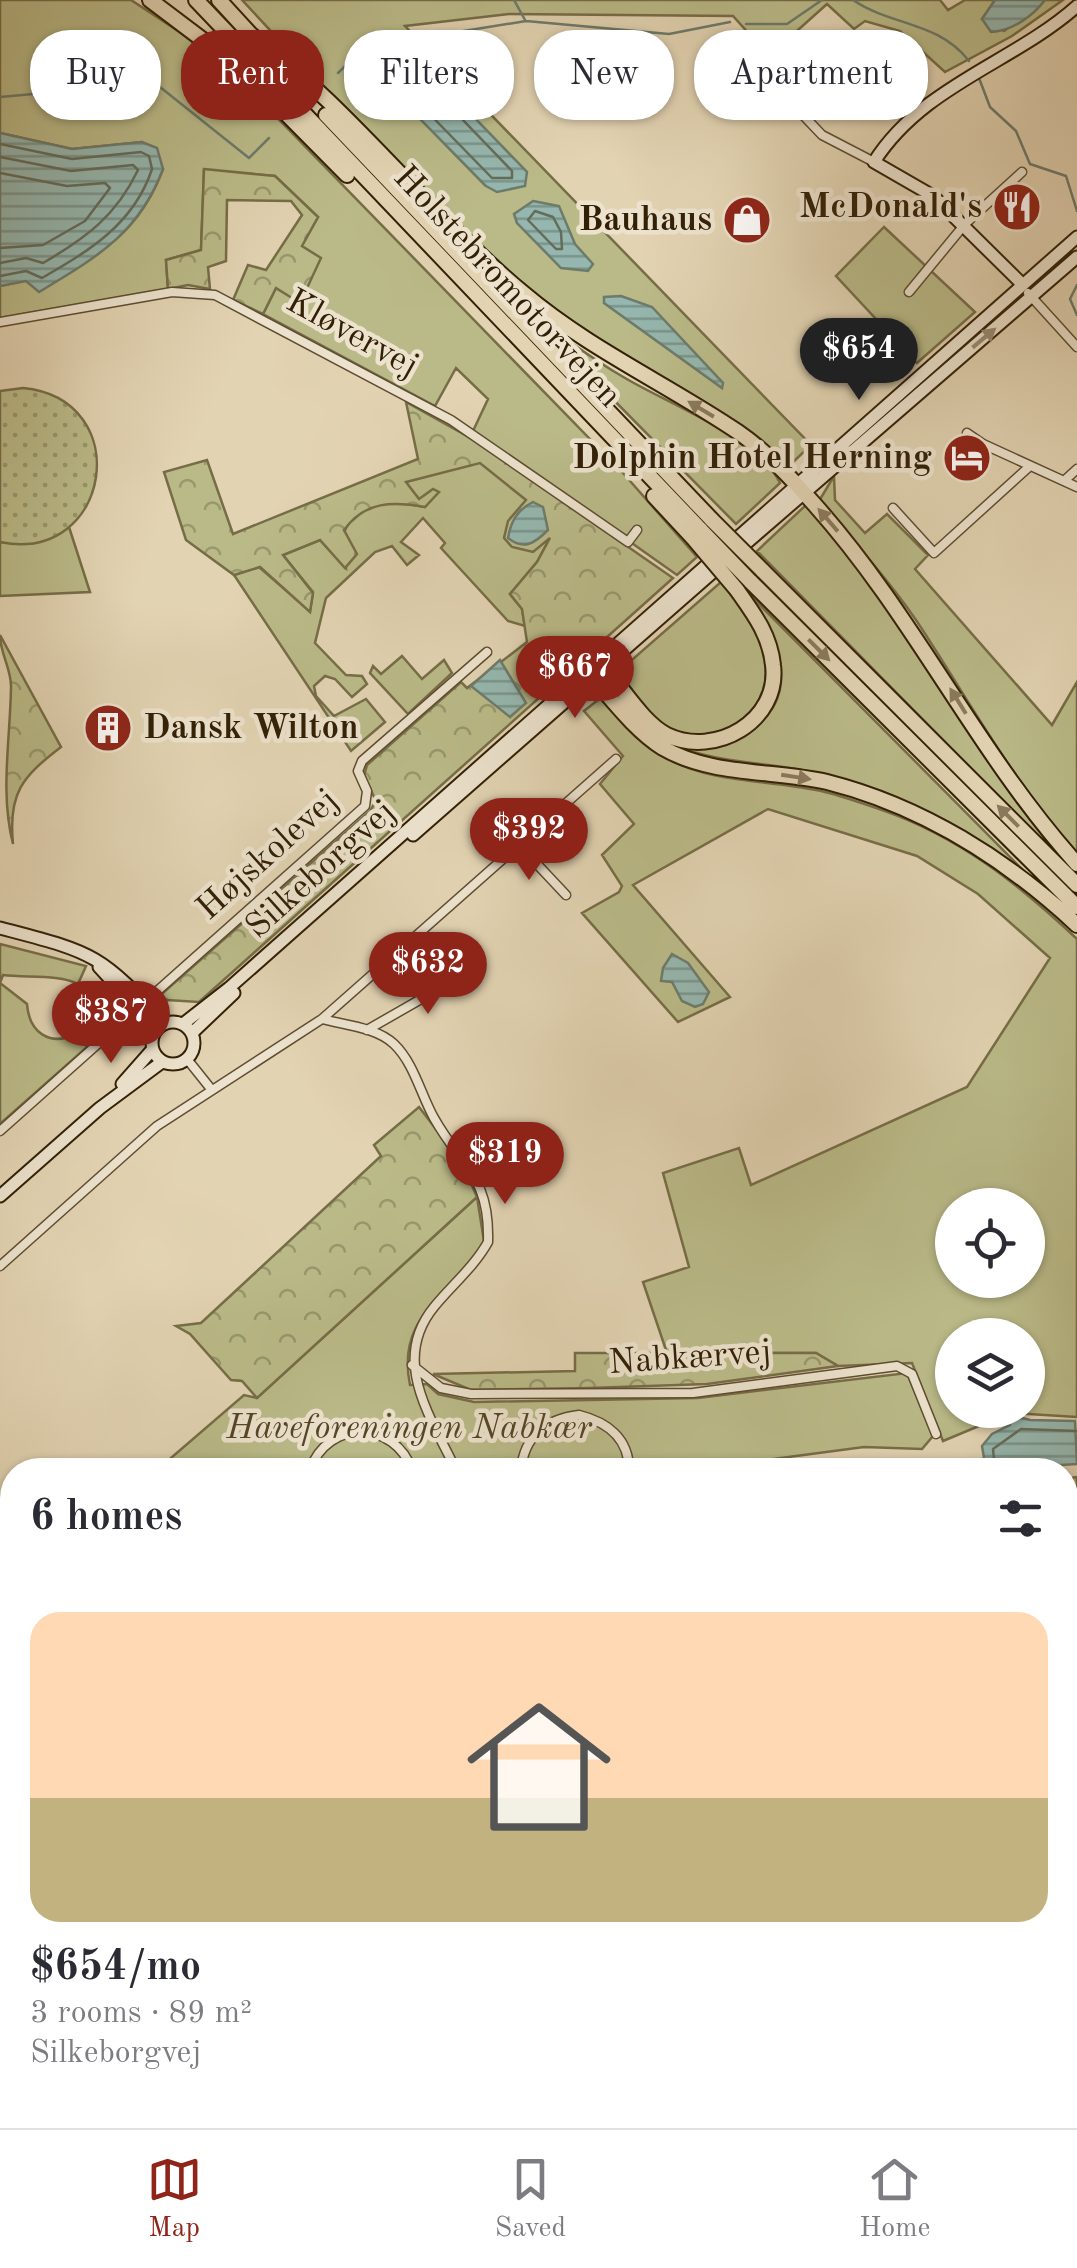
<!DOCTYPE html>
<html lang="en">
<head>
<meta charset="utf-8">
<style>
  :root { --surface:#fff; --page:#f7f7f7; --text:#2b2b33; --muted:#7c7c81; --line:#e1e1e2; --accent:#8f2418 }
  body { margin:0; font-family:"Old Standard TT",serif; background:var(--page); color:var(--text); height:100vh; display:flex; flex-direction:column; font-size:38px; white-space:nowrap }
  * { box-sizing:border-box; margin:0 }
  p { font-size:32px; color:var(--muted) }
  .icon { flex:none; width:55px; height:55px; fill:none; stroke:currentColor; stroke-width:2; stroke-linecap:round; stroke-linejoin:round }
  .map { position:relative; flex:1; overflow:hidden }
  .drawer { position:absolute; left:0px; top:1458px; width:1078px; height:672px; display:flex; flex-direction:column; background:var(--surface); border-radius:40px 40px 0 0; box-shadow:0 2px 8px #0004 }
  .drawer>* { flex:none }
  .guide { position:absolute; left:30px; top:30px; width:1018px; height:90px; display:flex; gap:20px }
  .fabs { position:absolute; left:935px; top:1188px; display:grid; gap:20px }
  .fabs a { display:grid; place-items:center; width:110px; height:110px; border-radius:50%; background:var(--surface); box-shadow:0 2px 8px #0004; font-size:50px }
  .price { position:absolute; translate:-50% -85px; padding:0 22px; border-radius:35px; background:var(--accent); color:#fff; font-size:32px; line-height:65px; filter:drop-shadow(0 2px 5px #0008) }
  .price::after { content:''; position:absolute; left:50%; top:60px; width:30px; height:22px; margin-left:-15px; background:inherit; clip-path:polygon(0 0,100% 0,50% 100%) }
  .price.active { background:#222; color:#fff }
  ul { padding:0; list-style:none }
  li { display:grid; align-content:center; gap:20px; height:530px; padding:0 30px }
  li+li { border-top:2px solid var(--line) }
  li span { display:grid; place-items:center; height:310px; border-radius:30px; color:#555 }
  li>.icon { margin-inline-start:auto }
  span .icon { width:180px; height:180px; fill:#fffc; stroke-width:1 }
  li b { font-size:42px }
  h2 { display:flex; justify-content:space-between; align-items:center; height:120px; padding:0 30px; font-size:42px }
  .chip { padding:0 35px; border-radius:40px; background:var(--surface); box-shadow:0 2px 8px #0004; font-size:35px; line-height:90px }
  .chip.active { background:var(--accent); color:#fff }
  .dock { display:flex; justify-content:space-around; align-items:center; height:140px; border-top:2px solid var(--line); background:var(--surface); font-size:28px; color:var(--muted) }
  .dock a { display:grid; justify-items:center; gap:5px }
  .dock .active { color:var(--accent) }
  .map>svg:first-child { display:block }
</style>
</head>
<body>
<div class="map">
<svg width="1077" height="2128" viewBox="0 0 1077 2128">
  <defs>
    <pattern id="forest-crowns" width="20" height="18" patternUnits="userSpaceOnUse" patternTransform="scale(2.5)"><rect width="20" height="18" fill="#baba88"/><path d="M2 6a3 3 0 1 1 6 0M12 15a3 3 0 1 1 6 0" fill="none" stroke="#98976d"/></pattern>
    <pattern id="park-dots" width="8" height="8" patternUnits="userSpaceOnUse" patternTransform="scale(2.5)"><rect width="8" height="8" fill="#baba88"/><path d="M2 2h.1M6 6h.1" fill="none" stroke="#98976d" stroke-width="1.8" stroke-linecap="round"/></pattern>
    <pattern id="water-rules" width="6" height="5" patternUnits="userSpaceOnUse" patternTransform="scale(2.5)"><rect width="6" height="5" fill="#95b7af"/><path d="M0 2.5h6" fill="none" stroke="#7a948c"/></pattern>
  </defs>
  <rect width="100%" height="100%" fill="#e2d3b2"/>
  <filter id="stains"><feTurbulence type="fractalNoise" baseFrequency=".002" numOctaves="4"/><feColorMatrix values="0 0 0 0 .2 0 0 0 0 .09 0 0 0 0 .02 0 0 0 .5 -.17"/></filter>
  <radialGradient id="worn" r=".72"><stop offset=".6" stop-color="#630" stop-opacity="0"/><stop offset="1" stop-color="#630" stop-opacity=".3"/></radialGradient>
  <!-- green -->
  <path fill="#baba88" stroke="#766d47" stroke-width="2.5" fill-rule="evenodd" d="M0 0H131L219 58 623 473 697 557 677 575 473 431 488 399 456 368 435 406 263 314 276 288 300 302 301 247 318 217 275 176 204 170 201 250 166 260 168 289 0 318V286C78 269 133 249 163 169L142 142 72 149 0 133Z
    M242 0H940L948 10 965 0H995L982 19 1004 31 1045 0H1063L1012 36 945 72 900 31 865 21 854 29 827 4 769 56 733 16 509 14 405 26 811 445 788 467C713 392 607 356 525 288 422 202 333 97 242 0ZM424 76 486 186 387 85Z
    M884 227 975 312 917 363 836 276Z
    M523 308C555 331 586 355 620 375 663 402 759 437 780 483L736 524Z
    M480 462 527 500 552 534 537 562 510 594 522 609 525 626 508 621 441 548 445 543 423 518 401 542 419 555 407 565 392 546 375 552 326 598 315 643 346 675 362 676 367 684 352 697 335 679 325 676 314 686 316 696 334 716 366 699 385 722 351 751 234 575 259 567 310 611 313 592 283 555 320 540 346 568C345 556 341 538 346 528 358 498 401 502 425 507L438 492 419 499 405 482Z
    M834 476 835 500 865 533 887 514 928 555 915 569 1052 725 1077 682V854C1013 782 969 700 916 620 887 578 852 540 819 501Z
    M806 505C905 615 974 742 1061 860L757 551Z
    M69 527 90 592 0 596V542L34 543Z
    M721 582C741 605 761 633 765 663 773 715 715 749 671 729 651 721 632 688 618 672Z
    M747 592 1025 872C966 833 900 798 831 777 779 761 724 766 673 745 723 752 791 727 780 663 776 636 762 614 747 592Z
    M402 656 422 679 444 660 452 673 408 714 370 673 373 666 381 674Z
    M603 696C623 719 640 745 668 759 712 783 768 780 816 790 838 794 860 803 882 810 958 836 1020 885 1077 939V1417L1010 1413 943 1441 912 1363 838 1366 816 1353H667L643 1282 689 1267 663 1173 739 1148 751 1185 967 1087 1050 958 978 894 917 856 768 809 633 885 730 997 678 1022 582 913 619 892 622 886 602 855 634 824 600 784 623 756 584 711ZM952 1205H1028V1280H952ZM952 1335H1028V1410H952Z
    M0 944 86 966 78 984C60 974 26 978 3 975L0 983Z
    M0 983 27 1004C29 1032 49 1047 76 1034L87 1047 0 1124Z
    M477 1197 484 1241C455 1296 395 1312 410 1385L427 1384 438 1394 474 1402 698 1398 907 1373 933 1436 922 1449 864 1447 729 1465 721 1470H157L244 1395 257 1398Z
    M1077 1477V2128H593L589 2118H1065V1479Z
    M170 2118H521L527 2128H175Z"/>
  <!-- forest -->
  <path fill="url(#forest-crowns)" stroke="#766d47" stroke-width="2.5" d="M204 169 275 176 318 217 302 246 321 258 300 303 276 288 263 314 233 300 248 265 266 270 302 215 291 201 227 200 226 261 208 267 210 289 188 285 168 289 166 260 201 250Z
    M406 402 474 440 673 578 199 1002 167 1000 157 1006 156 999 370 811 376 801 364 776 367 765 461 682 467 688 527 642 522 609 510 594 537 562 550 538 533 552 512 547 504 538 508 521 526 500 480 463 406 482 419 499 433 489 439 492 425 507C393 501 365 501 344 530L357 554 345 568 320 540 283 555 313 593 310 612 260 567 234 575 186 540 164 472 207 460 233 534 418 459Z
    M0 635 61 747C22 777 8 793 13 844 0 793 10 742 11 688 12 670 0 654 0 635Z
    M419 1107 462 1163 477 1197 257 1398 242 1381 231 1380 190 1334 176 1326 201 1323 381 1156 374 1145Z
    M575 1353H816L838 1366 707 1384 589 1388 471 1390 433 1374 575 1371Z
    M1077 1619V1738L1065 1741V1624Z"/>
  <!-- park -->
  <path fill="url(#park-dots)" stroke="#766d47" stroke-width="2.5" d="M23 388C137 399 111 565 0 542V391Z"/>
  <!-- water -->
  <path fill="url(#water-rules)" stroke="#6d7b6b" stroke-width="2.5" d="M995 0H1045C1033 16 1012 31 991 32L982 19Z
    M424 76 440 82 527 172 525 186 497 192 486 186 387 85Z
    M0 133 72 149 142 142 157 148 163 169C138 235 95 258 39 292L26 281 0 286Z
    M533 201 559 206 575 244 593 264 588 271 561 268 517 223 514 214Z
    M621 296 652 307 723 383 722 388 604 303V297Z
    M533 502 543 507 548 530C535 543 524 551 508 538 511 521 517 510 533 502Z
    M500 660 526 703 510 717 471 686Z
    M672 954 688 963 709 992 703 1004 695 1007 682 1001 672 982 661 981 663 968Z
    M1011 1415 1030 1420 1075 1421 1077 1464 986 1470 982 1446 992 1434 1010 1425Z"/>
  <g fill="none" stroke-linecap="round" stroke-linejoin="round">
    <!-- shore -->
    <path stroke="#646c5a" stroke-width="2.5" d="M423 86 435 91 512 171V178H492L412 96V89Z
      M0 144 72 159 141 152 149 156 152 169C134 224 89 251 42 278L26 271 0 276
      M0 157 71 171 133 165 138 170C116 216 86 238 43 263L26 258 0 263
      M0 173 67 186 105 183 110 188 85 221 43 245 0 248
      M535 211 553 217 561 232 562 249H556L528 220Z
      M995 1470 993 1449 1021 1429 1077 1431"/>
    <!-- stream -->
    <path stroke="#6d7b6b" stroke-width="2.5" d="M514 0 525 20
      M853 0C891 26 938 21 969 61
      M746 24H787L822 0
      M338 73 365 47 526 21 669 34 730 22
      M979 78 990 107 1016 131 1030 164 1066 176 1077 211
      M0 97 155 83 249 158 269 138
      M1077 285 1070 299 1077 315
      M822 1470H860
      M877 1470H888
      M1065 1828 1077 1823
      M0 2117H12
      M1027 2118 1031 2128"/>
    <!-- street casing -->
    <g stroke="#5e4d31" stroke-width="11">
      <path id="street" d="M762 72 822 135 874 162
        M909 292 965 224 1022 172
        M1028 293 1077 347
        M0 322 172 292 215 295 451 420 628 542 637 530
        M967 433 983 444 1077 487
        M1064 481 1077 469
        M893 508 934 553 1030 466
        M519 845 566 895
        M322 1019C344 1025 376 1027 394 1044 414 1063 421 1095 434 1118 462 1168 490 1176 488 1242 474 1267 452 1285 434 1307 390 1361 431 1417 456 1470
        M367 1030 470 971
        M187 1059 211 1089
        M0 1131 365 806 367 791 358 771 362 761 487 652
        M0 1266 157 1126 322 1019 616 759
        M412 1365 441 1388 471 1394 693 1393 897 1366 912 1374 936 1434
        M310 1470C327 1419 395 1420 412 1470
        M521 1470C524 1436 546 1419 579 1415 607 1422 629 1438 629 1470"/>
    </g>
    <!-- secondary casing -->
    <g stroke="#322006" stroke-width="15">
      <path id="secondary" d="M1023 285 933 196 874 162C923 85 1013 63 1077 6
        M736 552 1077 257
        M413 835 722 564
        M0 928C91 952 100 952 164 1024
        M99 967 156 1029
        M152 1043a21 21 0 1 1 42 0a21 21 0 1 1-42 0Z
        M183 1024 229 988 1077 237
        M192 1033 234 993
        M122 1084 152 1050
        M0 1196 100 1108 162 1062"/>
    </g>
    <!-- highway casing -->
    <g stroke="#322006" stroke-width="18">
      <path id="highway" d="M150 0 244 71 347 175
        M196 0 701 530
        M219 0 253 37
        M250 34C350 108 427 213 523 293 589 349 667 384 738 432 767 452 792 479 815 505 915 617 977 753 1077 864
        M326 115 712 520
        M654 496 693 538
        M762 570 1077 885
        M750 581 1077 907
        M737 590C754 614 770 635 773 665 780 721 715 758 667 735 643 723 623 688 604 668L591 666 593 678C613 701 637 732 663 748 711 776 775 770 827 782 922 806 1007 860 1077 925"/>
    </g>
    <!-- street -->
    <use href="#street" stroke="#ece2cd" stroke-width="8"/>
    <!-- secondary -->
    <use href="#secondary" stroke="#ece2cd" stroke-width="11"/>
    <!-- highway -->
    <use href="#highway" stroke="#e2d3b2" stroke-width="14"/>
    <!-- highway-bridge casing -->
    <g stroke="#322006" stroke-width="18" stroke-linecap="butt">
      <path id="highway-bridge" d="M712 520 762 570
        M701 530 750 581
        M693 538 737 590"/>
    </g>
    <!-- highway-bridge -->
    <use href="#highway-bridge" stroke="#e2d3b2" stroke-width="14"/>
  </g>
  <!-- one-way arrows -->
  <defs><path id="oneway-solid" d="M-6-.8H1V-3.2L6.5 0L1 3.2V.8H-6Z" transform="scale(2.5)"/></defs>
  <use fill="#988b73" href="#oneway-solid" transform="translate(984 338) rotate(-40)"/>
  <g fill="#8a7a5c">
    <use href="#oneway-solid" transform="translate(701 409) rotate(-149)"/>
    <use href="#oneway-solid" transform="translate(828 520) rotate(-131)"/>
    <use href="#oneway-solid" transform="translate(819 650) rotate(45)"/>
    <use href="#oneway-solid" transform="translate(958 701) rotate(-122)"/>
    <use href="#oneway-solid" transform="translate(796 777) rotate(9)"/>
    <use href="#oneway-solid" transform="translate(1008 816) rotate(-135)"/>
  </g>
  <!-- icons -->
  <defs>
    <g id="restaurant-disc" transform="scale(2.5)"><circle r="9.5" fill="#8f2418" stroke="#ece2cd"/><path d="M-5-6h1v4h1v-4h1v4h1v-4h1v5L-1.5 .5V6h-2V.5L-5-1ZM5-6V6H3V1.5H1.5Q1.5-4 5-6Z" fill="#fff"/></g>
    <g id="shop-disc" transform="scale(2.5)"><circle r="9.5" fill="#8f2418" stroke="#ece2cd"/><path d="M-5-2.5h2.3a2.7 3.5 0 0 1 5.4 0H5L5.5 6h-11ZM-1.5-2.5h3a1.5 2.3 0 0 0-3 0Z" fill="#fff"/></g>
    <g id="hotel-disc" transform="scale(2.5)"><circle r="9.5" fill="#8f2418" stroke="#ece2cd"/><path d="M-6-4.5h1.5V1H6V5H4.5V3h-9V5H-6ZM-4 0a1.8 1.8 0 1 1 3.6 0ZM.5 0V-2.5h3Q6-2.5 6 0Z" fill="#fff"/></g>
    <g id="building-disc" transform="scale(2.5)"><circle r="9.5" fill="#8f2418" stroke="#ece2cd"/><path d="M-4-6H4V6H1V3H-1V6H-4ZM-2.5-4.3h1.7v1.8h-1.7ZM.8-4.3h1.7v1.8H.8ZM-2.5-1h1.7V.8h-1.7ZM.8-1h1.7V.8H.8Z" fill="#fff"/></g>
  </defs>
  <g fill-rule="evenodd">
    <use href="#restaurant-disc" x="1017" y="207"/>
    <use href="#shop-disc" x="747" y="220"/>
    <use href="#hotel-disc" x="967" y="458"/>
    <use href="#building-disc" x="108" y="728"/>
  </g>
  <g text-anchor="middle" dominant-baseline="central" stroke-width="9" stroke-linejoin="round" paint-order="stroke">
    <!-- poi labels -->
    <g font-size="35" font-weight="bold" fill="#322006" stroke="#ece2cd" text-anchor="end">
      <text x="982" y="207">McDonald's</text>
      <text x="712" y="220">Bauhaus</text>
      <text x="932" y="458">Dolphin Hotel Herning</text>
      <text x="143" y="728" text-anchor="start">Dansk Wilton</text>
    </g>
    <!-- street labels -->
    <g font-size="35" fill="#322006" stroke="#ece2cd">
      <text transform="translate(507 287) rotate(47)">Holstebromotorvejen</text>
      <text transform="translate(352 334) rotate(29)">Kløvervej</text>
      <text transform="translate(268 855) rotate(-42)">Højskolevej</text>
      <text transform="translate(321 870) rotate(-42)">Silkeborgvej</text>
      <text transform="translate(690 1358) rotate(-4)">Nabkærvej</text>
    </g>
    <!-- park labels -->
    <g font-size="35" font-style="italic" fill="#544626" stroke="#ece2cd">
      <text x="409" y="1428">Haveforeningen Nabkær</text>
    </g>
  </g>
  <rect width="100%" height="100%" filter="url(#stains)"/>
  <rect width="100%" height="100%" fill="url(#worn)"/>
</svg>
<div class="fabs">
<a><svg class="icon" aria-label="locate" viewBox="0 0 24 24"><circle cx="12" cy="12" r="6"/><path d="M12 2v4M12 18v4M2 12h4M18 12h4"/></svg></a>
<a><svg class="icon" aria-label="layers" viewBox="0 0 24 24"><path d="M12 4l9 5-9 5-9-5zM3 14l9 5 9-5"/></svg></a>
</div>
<b class="price active" style="left:859px;top:403px">$654</b>
<b class="price" style="left:575px;top:721px">$667</b>
<b class="price" style="left:529px;top:883px">$392</b>
<b class="price" style="left:428px;top:1017px">$632</b>
<b class="price" style="left:111px;top:1066px">$387</b>
<b class="price" style="left:505px;top:1207px">$319</b>
<div class="guide">
<a class="chip">Buy</a>
<a class="chip active">Rent</a>
<a class="chip">Filters</a>
<a class="chip">New</a>
<a class="chip">Apartment</a>
</div>
<section class="drawer">
<h2>6 homes<svg class="icon" aria-label="filters" viewBox="0 0 24 24"><path d="M4 7h16M4 17h16"/><circle cx="9" cy="7" r="2"/><circle cx="15" cy="17" r="2"/></svg></h2>
<ul>
<li><span style="background:linear-gradient(#ffd9b3 60%,#c2b280 0)"><svg class="icon" aria-label="home" viewBox="0 0 24 24"><path d="M3 11l9-7 9 7M6 9v11h12V9"/></svg></span><div><b>$654/mo</b><p>3 rooms · 89 m²</p><p>Silkeborgvej</p></div></li>
</ul>
</section>
</div>
<nav class="dock">
<a class="active"><svg class="icon" aria-label="map" viewBox="0 0 24 24"><path d="M3 6l6-2 6 2 6-2v14l-6 2-6-2-6 2zM9 4v14M15 6v14"/></svg>Map</a>
<a><svg class="icon" aria-label="saved" viewBox="0 0 24 24"><path d="M7 4h10v16l-5-4-5 4z"/></svg>Saved</a>
<a><svg class="icon" aria-label="home" viewBox="0 0 24 24"><path d="M3 11l9-7 9 7M6 9v11h12V9"/></svg>Home</a>
</nav>
</body>
</html>
